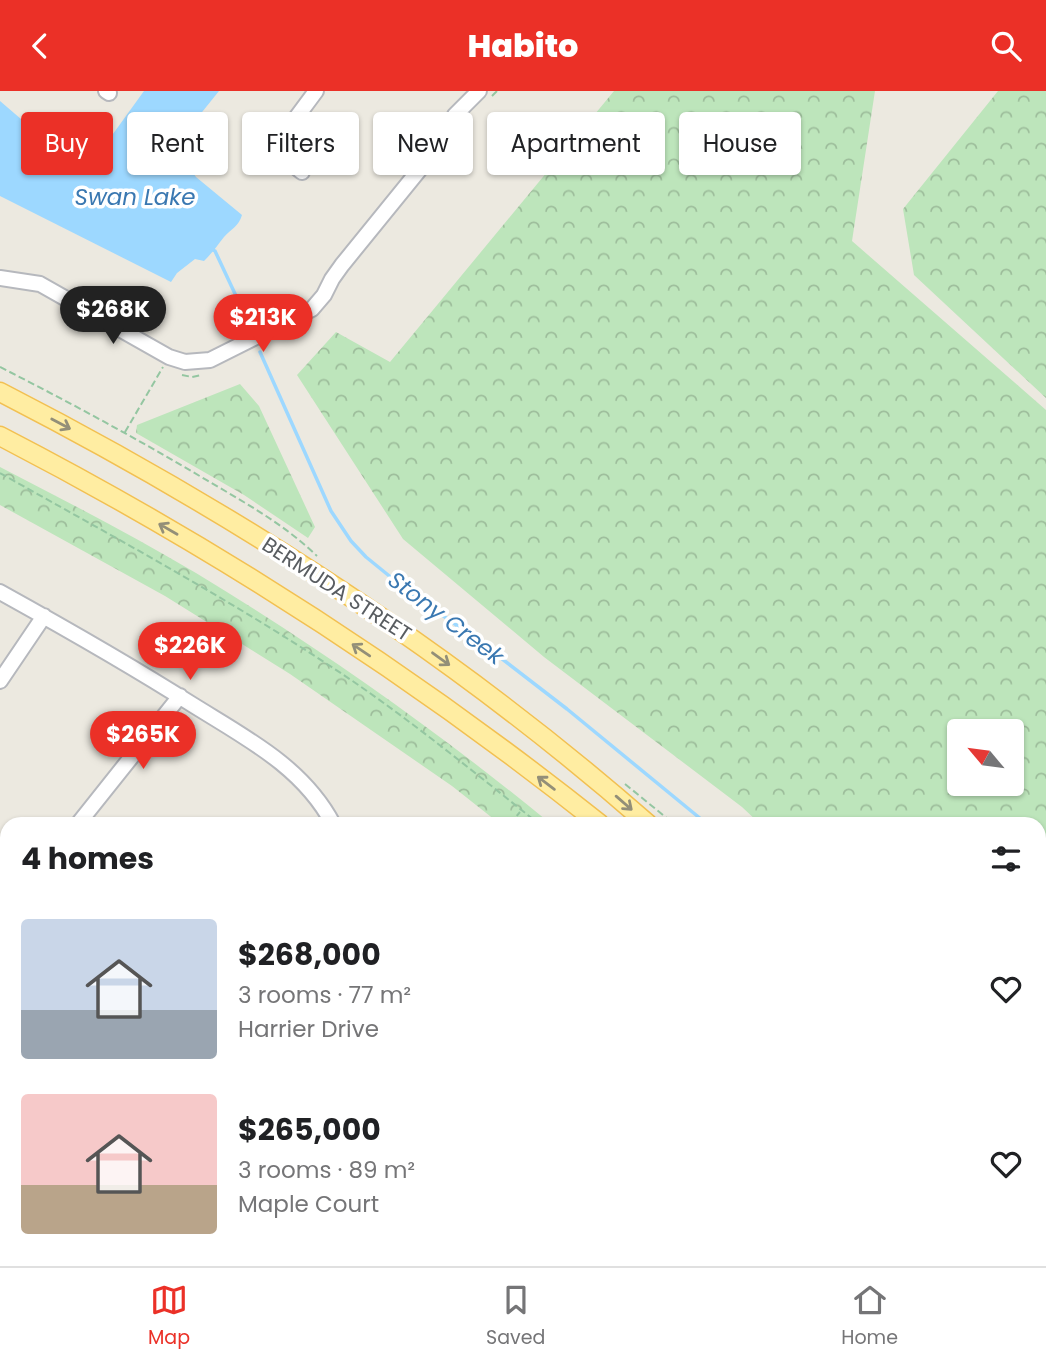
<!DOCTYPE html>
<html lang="en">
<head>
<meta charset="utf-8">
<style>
  :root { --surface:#fff; --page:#f2f2f2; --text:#202124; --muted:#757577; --line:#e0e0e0; --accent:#eb3027 }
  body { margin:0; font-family:Poppins,sans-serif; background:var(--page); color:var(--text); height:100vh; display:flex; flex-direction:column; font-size:26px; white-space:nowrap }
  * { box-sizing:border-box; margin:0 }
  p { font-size:23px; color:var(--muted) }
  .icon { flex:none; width:38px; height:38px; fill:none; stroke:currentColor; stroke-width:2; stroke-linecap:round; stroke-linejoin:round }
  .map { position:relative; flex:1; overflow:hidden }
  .sheet { position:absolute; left:0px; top:726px; width:1046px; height:450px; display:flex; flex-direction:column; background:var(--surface); border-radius:21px 21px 0 0; box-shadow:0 2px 5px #0004 }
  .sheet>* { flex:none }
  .top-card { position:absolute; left:21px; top:21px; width:1004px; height:63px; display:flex; gap:14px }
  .needle { width:46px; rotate:299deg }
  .controls { position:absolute; left:947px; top:628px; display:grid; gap:14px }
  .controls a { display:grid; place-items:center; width:77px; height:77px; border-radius:7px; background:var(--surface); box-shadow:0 2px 5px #0004; font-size:35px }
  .price { position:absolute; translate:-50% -60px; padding:0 16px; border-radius:24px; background:var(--accent); color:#fff; font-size:23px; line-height:46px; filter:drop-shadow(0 2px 4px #0008) }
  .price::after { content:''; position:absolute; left:50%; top:42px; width:21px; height:16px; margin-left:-10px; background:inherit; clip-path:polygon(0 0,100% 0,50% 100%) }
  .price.active { background:#222; color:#fff }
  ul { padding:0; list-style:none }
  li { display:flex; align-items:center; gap:21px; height:175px; padding:0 21px }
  li span { display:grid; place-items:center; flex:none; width:196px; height:140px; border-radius:7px; color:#555 }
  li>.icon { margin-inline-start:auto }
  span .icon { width:84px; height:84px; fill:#fffc; stroke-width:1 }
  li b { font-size:30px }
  h2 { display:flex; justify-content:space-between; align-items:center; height:84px; padding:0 21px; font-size:30px }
  .tag { padding:0 24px; border-radius:7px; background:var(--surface); box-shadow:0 2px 5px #0004; font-size:24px; line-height:63px }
  .tag.active { background:var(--accent); color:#fff }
  header { display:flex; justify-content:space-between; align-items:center; height:91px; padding:0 21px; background:var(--accent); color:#fff; font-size:32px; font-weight:800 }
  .dock { display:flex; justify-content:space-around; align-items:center; height:98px; border-top:2px solid var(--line); background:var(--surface); font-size:19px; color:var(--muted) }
  .dock a { display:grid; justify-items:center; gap:4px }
  .dock .active { color:var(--accent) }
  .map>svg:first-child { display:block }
</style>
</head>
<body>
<header><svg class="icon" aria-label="back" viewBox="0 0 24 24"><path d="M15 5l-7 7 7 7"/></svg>Habito<svg class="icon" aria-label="search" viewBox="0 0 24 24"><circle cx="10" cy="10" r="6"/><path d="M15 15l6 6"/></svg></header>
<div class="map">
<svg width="1046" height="1175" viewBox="0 0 1046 1175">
  <defs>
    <pattern id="forest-crowns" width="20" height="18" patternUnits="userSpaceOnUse" patternTransform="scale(1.75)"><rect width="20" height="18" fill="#bde5bb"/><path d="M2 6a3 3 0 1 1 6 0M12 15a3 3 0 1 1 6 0" fill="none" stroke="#9dbd9b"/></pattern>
  </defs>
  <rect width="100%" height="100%" fill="#ece9e0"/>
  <!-- commercial -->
  <path fill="#fef2d3" d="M1040 1155 1046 1158V1175H920L912 1169H1040Z"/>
  <!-- forest -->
  <path fill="url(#forest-crowns)" fill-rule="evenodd" d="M614 0H875L852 150 1046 319V911L1040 913V733H760L742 716 544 566 403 448 297 284 336 241 390 271ZM1012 640V693H959V640Z
    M998 0H1046V307L914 184 903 118Z
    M240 293 259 315 315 436 308 447 244 404 136 342 137 334Z
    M0 376C66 410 132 444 196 482 320 557 439 641 551 733H500L452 695 290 583 165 505 0 414Z
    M721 1169H813L808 1175H716Z"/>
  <!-- water -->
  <path fill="#9dd8ff" d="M144 0H219L182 46 177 60 196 86 242 124C239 135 231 138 224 146 217 155 212 162 204 170L195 168 177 182 171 191 0 105V10L57 59 70 66 78 67 92 65 105 54Z"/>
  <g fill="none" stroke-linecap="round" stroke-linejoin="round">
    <!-- stream -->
    <path stroke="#9dd8ff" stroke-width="3.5" d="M211 158 215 160 251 237
      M260 261 331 420 351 450 366 466 409 501 475 547 567 618 707 733
      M1040 993 1046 995
      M766 1175 771 1169"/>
    <!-- minor casing -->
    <g stroke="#b6b8bd" stroke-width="18">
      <path id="minor" d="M106 0 109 2
        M256 44 302 81
        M273 58 316 0
        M0 187 40 193 169 266 185 271 210 269 312 218 324 204 332 188 342 174 420 78 442 55 455 24 479 0
        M0 501C65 537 130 574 193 614 246 647 303 676 333 733
        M0 590 44 525
        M78 733 180 605
        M1040 1098 1046 1090
        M273 1169 281 1175
        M933 1169 939 1175
        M114 1175 119 1169
        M619 1175 623 1169
        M955 1175 958 1169
        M971 1175 978 1169"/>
    </g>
    <!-- major casing -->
    <g stroke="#f2c052" stroke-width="21">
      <path id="major" d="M0 301C232 420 452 561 648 733
        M0 345C211 454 414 585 600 733
        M1040 1074 1046 1079
        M1040 1109 1046 1115
        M1040 1142 1046 1144"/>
    </g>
    <!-- path -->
    <path stroke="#94c6a1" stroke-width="2" stroke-dasharray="7 3.5" stroke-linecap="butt" d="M492 5 497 0
      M0 276C65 309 130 344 193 381 236 407 281 430 317 465
      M182 284 192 286 201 284
      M125 341 163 276
      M0 382C110 444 222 504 327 573 401 621 470 678 539 733
      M625 693 674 733
      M510 733 520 721
      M746 1169 754 1175
      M734 1175 735 1169
      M800 1175 805 1169"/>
    <!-- minor -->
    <use href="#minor" stroke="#fff" stroke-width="14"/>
    <!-- major -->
    <use href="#major" stroke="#ffeda2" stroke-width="18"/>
  </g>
  <!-- one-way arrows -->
  <defs><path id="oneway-shaft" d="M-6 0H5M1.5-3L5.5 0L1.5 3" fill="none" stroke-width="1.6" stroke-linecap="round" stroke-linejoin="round" transform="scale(1.75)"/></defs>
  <g stroke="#938f78">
    <use href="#oneway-shaft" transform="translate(61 333) rotate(28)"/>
    <use href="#oneway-shaft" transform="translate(168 438) rotate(-150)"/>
    <use href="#oneway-shaft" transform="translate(361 559) rotate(-146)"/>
    <use href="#oneway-shaft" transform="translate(441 568) rotate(36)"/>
    <use href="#oneway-shaft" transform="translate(546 692) rotate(-143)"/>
    <use href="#oneway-shaft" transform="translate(624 712) rotate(41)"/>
  </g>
  <g text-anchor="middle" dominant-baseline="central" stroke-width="7" stroke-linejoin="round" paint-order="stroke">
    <!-- street labels -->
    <g font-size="21" fill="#595d61" stroke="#fff">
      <text transform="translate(337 498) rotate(33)">BERMUDA STREET</text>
    </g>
    <!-- water labels -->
    <g font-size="23" font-style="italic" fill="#3a78b1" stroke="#fff">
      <text x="135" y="106">Swan Lake</text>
      <text transform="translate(446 527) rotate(37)">Stony Creek</text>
    </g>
  </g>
</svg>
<div class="controls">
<a><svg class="needle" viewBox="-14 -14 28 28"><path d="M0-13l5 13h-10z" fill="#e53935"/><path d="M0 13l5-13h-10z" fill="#757577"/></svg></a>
</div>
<b class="price active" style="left:113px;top:255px">$268K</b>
<b class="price" style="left:263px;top:263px">$213K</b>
<b class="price" style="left:190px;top:591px">$226K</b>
<b class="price" style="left:143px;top:680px">$265K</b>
<div class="top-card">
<a class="tag active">Buy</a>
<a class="tag">Rent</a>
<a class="tag">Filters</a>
<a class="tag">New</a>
<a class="tag">Apartment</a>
<a class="tag">House</a>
</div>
<section class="sheet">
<h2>4 homes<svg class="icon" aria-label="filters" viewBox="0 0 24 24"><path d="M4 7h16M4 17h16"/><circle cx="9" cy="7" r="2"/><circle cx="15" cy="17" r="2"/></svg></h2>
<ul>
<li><span style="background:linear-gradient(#c9d6e8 65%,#9aa5b1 0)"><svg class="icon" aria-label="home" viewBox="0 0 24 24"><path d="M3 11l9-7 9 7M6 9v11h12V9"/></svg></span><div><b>$268,000</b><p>3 rooms · 77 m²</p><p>Harrier Drive</p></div><svg class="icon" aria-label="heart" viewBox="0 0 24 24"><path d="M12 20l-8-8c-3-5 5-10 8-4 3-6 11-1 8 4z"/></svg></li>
<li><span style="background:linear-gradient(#f6c9c9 65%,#b9a48a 0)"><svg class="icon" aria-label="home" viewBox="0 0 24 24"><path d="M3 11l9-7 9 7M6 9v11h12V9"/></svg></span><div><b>$265,000</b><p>3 rooms · 89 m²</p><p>Maple Court</p></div><svg class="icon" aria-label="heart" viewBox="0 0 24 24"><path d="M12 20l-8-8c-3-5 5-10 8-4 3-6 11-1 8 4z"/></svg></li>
</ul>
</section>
</div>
<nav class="dock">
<a class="active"><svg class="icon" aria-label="map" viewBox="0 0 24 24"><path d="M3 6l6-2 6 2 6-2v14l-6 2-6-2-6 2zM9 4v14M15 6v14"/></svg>Map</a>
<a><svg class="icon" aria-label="saved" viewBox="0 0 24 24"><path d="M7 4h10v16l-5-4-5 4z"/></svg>Saved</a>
<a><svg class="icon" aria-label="home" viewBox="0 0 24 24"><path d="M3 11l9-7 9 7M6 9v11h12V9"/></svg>Home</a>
</nav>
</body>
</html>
